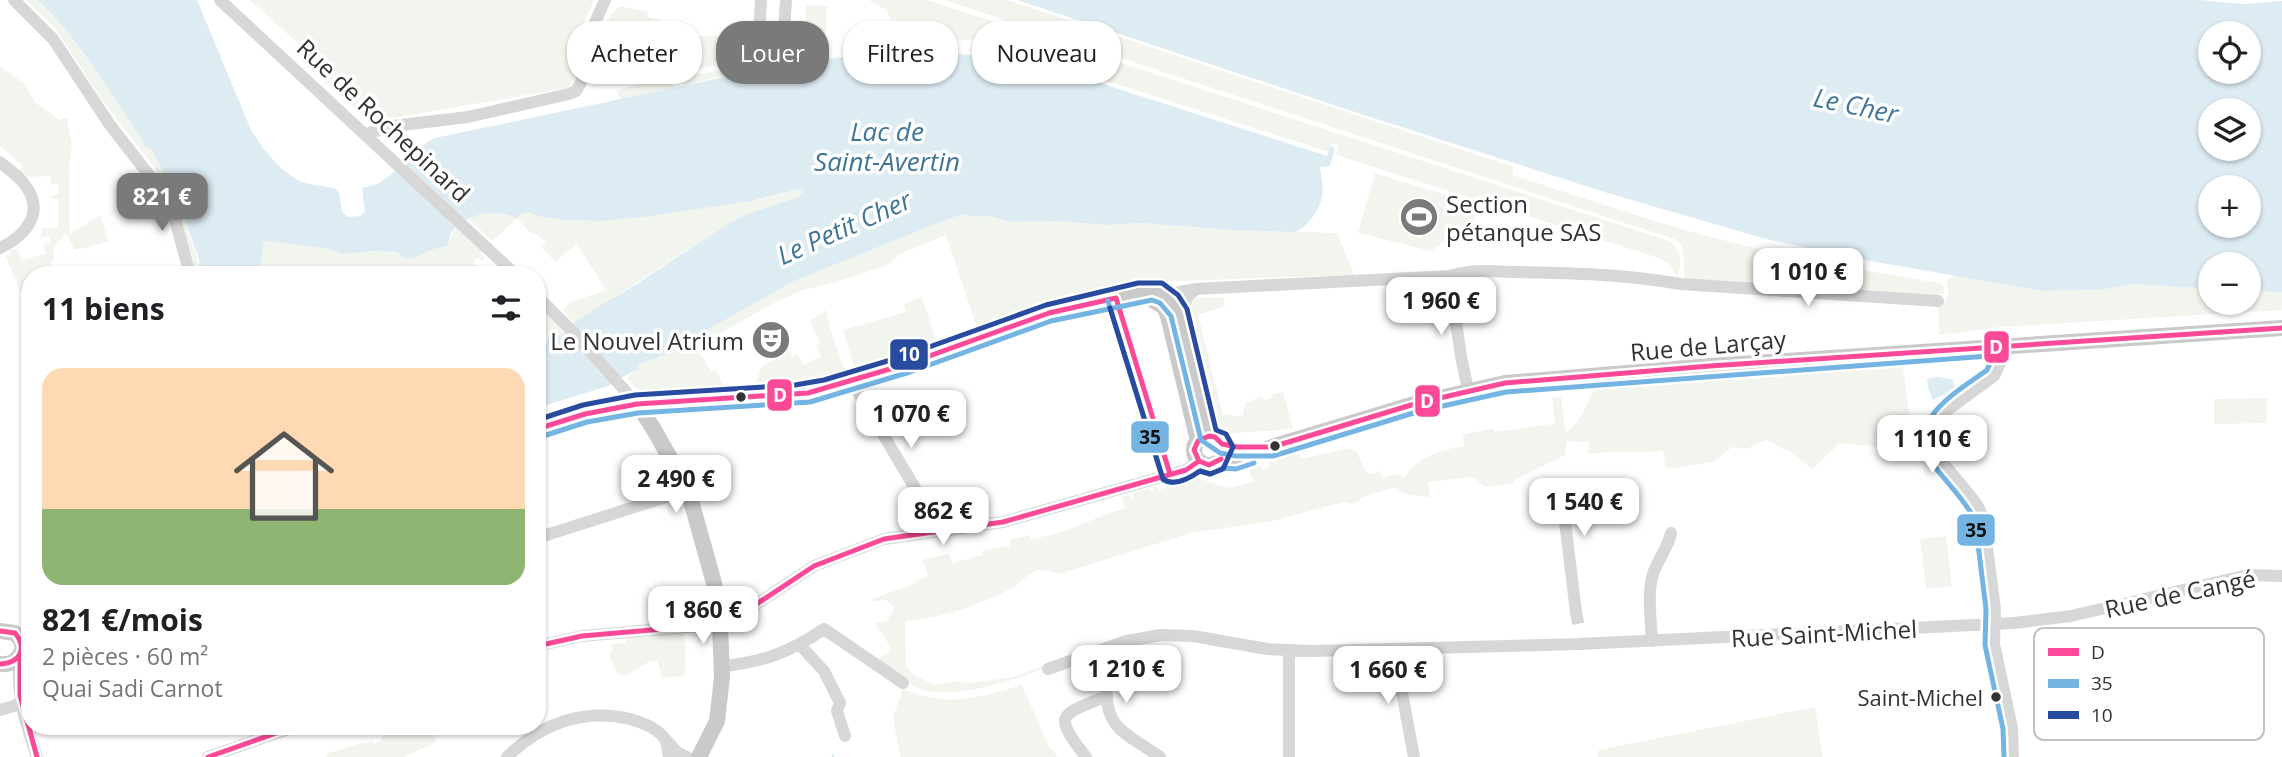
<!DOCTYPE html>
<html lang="fr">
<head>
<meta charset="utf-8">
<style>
  :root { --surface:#fff; --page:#f6f6f6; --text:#202124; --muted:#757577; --line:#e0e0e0; --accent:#7a7a7a }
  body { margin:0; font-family:"Open Sans",sans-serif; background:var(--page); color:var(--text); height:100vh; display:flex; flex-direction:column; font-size:26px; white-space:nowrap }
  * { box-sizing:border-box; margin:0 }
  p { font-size:23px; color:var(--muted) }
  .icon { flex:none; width:38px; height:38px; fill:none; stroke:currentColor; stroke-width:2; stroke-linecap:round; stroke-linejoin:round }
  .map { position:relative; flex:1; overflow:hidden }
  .panel { position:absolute; left:21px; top:266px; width:525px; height:469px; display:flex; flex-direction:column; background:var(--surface); border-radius:28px; box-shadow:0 2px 5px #0004 }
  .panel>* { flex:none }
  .top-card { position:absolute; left:567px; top:21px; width:665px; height:63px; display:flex; gap:14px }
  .tools { position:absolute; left:2198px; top:21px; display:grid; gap:14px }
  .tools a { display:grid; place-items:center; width:63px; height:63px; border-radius:50%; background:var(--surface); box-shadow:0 2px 5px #0004; font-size:35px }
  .price { position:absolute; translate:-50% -60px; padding:0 16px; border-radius:14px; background:#fff; color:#222; font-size:23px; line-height:46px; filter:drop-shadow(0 2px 4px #0008) }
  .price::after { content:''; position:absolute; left:50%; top:42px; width:21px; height:16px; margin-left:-10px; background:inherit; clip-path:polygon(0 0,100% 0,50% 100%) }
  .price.selected { background:var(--accent); color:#fff }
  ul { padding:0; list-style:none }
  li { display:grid; align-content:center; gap:14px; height:371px; padding:0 21px }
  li+li { border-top:2px solid var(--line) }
  li span { display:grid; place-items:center; height:217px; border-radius:21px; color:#555 }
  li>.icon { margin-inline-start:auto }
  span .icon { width:126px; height:126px; fill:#fffc; stroke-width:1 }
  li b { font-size:30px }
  h2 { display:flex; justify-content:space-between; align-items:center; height:84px; padding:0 21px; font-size:30px }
  .pill { padding:0 24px; border-radius:28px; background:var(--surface); box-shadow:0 2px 5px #0004; font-size:24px; line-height:63px }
  .pill.selected { background:var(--accent); color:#fff }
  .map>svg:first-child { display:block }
</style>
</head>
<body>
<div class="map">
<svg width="2282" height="757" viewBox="0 0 2282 757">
  <rect width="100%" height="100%" fill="#fff"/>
  <!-- green -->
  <path fill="#f1f5ed" d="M26 0H37C67 28 88 60 111 93 136 128 163 162 181 202 184 210 185 220 187 228 192 245 199 258 200 275H195L179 214 170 192 155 168 101 99 55 28Z
    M250 0H594L582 27 572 60 575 64 576 76 567 88 393 118H366L301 60 302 47Z
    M869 0H927L1669 241C1681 248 1683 266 1677 276L1670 265 1659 258 1336 155 1339 145 1331 143 1329 152 979 40 938 39 912 25 891 19 886 10Z
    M944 0H1008L1514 167 1512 175C1572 194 1631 215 1692 232 1773 254 1856 270 1939 283L1943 285 1944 292 1934 297 1685 280 1683 248 1677 240Z
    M806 5 827 6 826 41H805Z
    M620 6 648 12V17L662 21 646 47 654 58 656 69 601 82 591 83C578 58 603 22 620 6Z
    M665 24 674 26 675 34 681 36H722L725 31 739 34 738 62 661 75 658 59 660 47 657 38Z
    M0 66 23 83 37 104 60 120 67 117 72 144 69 166 70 234 100 216 109 242 75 250 66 233 54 247V258L46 275H30V316L5 254 7 256 11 254 10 251 15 248 19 252 21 260 46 254 44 245 51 243 49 236 40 238 43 228H58V199L51 198V195H58V184H51L50 176 24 177 18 172 23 166 0 146Z
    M720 71H723L725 76 685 85 682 82 683 76Z
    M671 79 674 88 621 99 616 91 640 84Z
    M1375 173 1478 205 1469 242 1450 237 1431 251 1358 233Z
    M800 189 805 192 796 198 750 213 729 223 574 323 563 310 572 302 606 290 577 244 555 262 542 247 546 242 535 233 533 235 517 218 492 241 469 219C495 202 534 216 562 219 602 224 640 216 679 211 720 205 761 202 800 189Z
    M965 214 974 217 990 216 1012 222 1056 221 1108 225 1141 223 1232 230 1337 233 1354 275 1120 283 977 328 946 235 902 253 885 266 829 284 802 290 772 304 696 347 712 372 716 370 722 382V389L645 391 635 388 627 378 636 369 637 365 661 356 794 281 948 219Z
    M456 227 483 251 481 254 485 258 482 261 478 257 473 262 487 275H259L263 241 324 248 344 254 373 251 397 252 413 259 430 250 447 246Z
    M1954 275 2043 291 2100 290 2135 284 2210 289V303H2249V291L2282 292V310L2000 327 1939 335 1938 305C1951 300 1948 292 1947 280Z
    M922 297 937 343 855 369 843 330 906 312 904 304Z
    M1223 297 1225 306 1198 315 1223 415 1230 414 1235 417 1243 415 1245 403 1262 397 1264 400 1271 398V395L1283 392 1293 428C1277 431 1263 431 1247 432 1236 432 1229 436 1218 433L1188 308 1193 298Z
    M537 304 565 332C558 339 545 338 537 343Z
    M826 310 830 329 845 371 807 382 755 386 762 366 790 351 793 356 797 354 804 365 821 356 816 346 820 343 811 324V320Z
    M1902 361 1912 432 1924 451 1840 443 1812 469 1792 453 1766 440 1746 449 1732 447 1713 462 1666 469 1663 451 1588 453 1589 442 1567 441 1565 455 1514 480V483L1485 487 1477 480 1470 477 1428 482 1430 497 1404 494 1396 487 1362 497 1358 502 1350 504 1344 502 1272 521 1191 533 1059 574C1053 573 1044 569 1038 570 1027 573 1020 584 1010 589 974 607 946 617 905 621L906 667 916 676 934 685 956 681 970 683 1014 677 1050 663V666C1018 679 951 702 918 688 903 681 889 670 877 660L892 649 875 623 886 622 895 609 887 600 873 601 872 599 914 584V582L928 576 923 560 949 553 952 563 983 555 982 551 1010 546V540L1030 535 1031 539C1067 534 1094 517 1125 508L1122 496 1129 494 1130 498 1133 497V493L1149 488 1150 491 1153 490 1152 487 1157 486 1158 490 1169 487 1168 483 1171 484 1190 476 1229 488 1253 482 1249 468 1260 465 1262 470 1269 468 1268 462 1279 460V457L1288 454 1287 449 1289 448 1290 452 1299 450 1301 459 1349 448 1356 451 1366 472 1371 474 1380 471 1382 478 1394 474 1405 477C1418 456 1442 450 1464 446L1463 435 1493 428 1495 432 1552 424 1555 421 1552 398 1561 397 1566 432C1582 422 1589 399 1597 382L1818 367 1821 373H1823V366Z
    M2267 398V423L2214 424V399Z
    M1946 536 1952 586 1926 589 1920 539Z
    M683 633 686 652 684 676 662 678 658 661 648 662 624 677 616 672 609 654 613 650 611 644 626 643V638Z
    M1022 685 1048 745 1058 757H900L893 717 903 689C948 708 977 698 1022 685Z
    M1815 707 1823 757H1597L1599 750Z
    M403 726H430L436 742 404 757H326V754L364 742 365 744 372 741 374 744 382 740 381 737 397 731 400 732 399 728Z"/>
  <!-- water -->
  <path fill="#ddebf3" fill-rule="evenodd" d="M37 0H197L251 130C262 148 279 170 298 180 309 186 324 185 336 189L339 193 342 212 348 217 360 216 365 212 362 188 378 184 392 174 427 142 435 138 782 65 859 55 931 52 1012 58 1031 61 1327 156 1330 146 1335 148 1330 166 1320 167C1321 176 1324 188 1322 196 1320 210 1307 228 1295 232L1232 230 1141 223 1108 225 1056 221 1012 222 990 216 974 217 965 214 948 219 794 281 661 356 637 365V369C628 376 618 377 611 385L537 408V343L539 342 562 335 574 323 596 308 632 287 729 223 750 213 796 198 803 193 804 190 800 189 751 201 644 217 600 221 565 220 537 216 531 213H523L516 218C500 208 465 213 453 230 450 234 449 241 447 246L430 250 413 259 404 258 397 252 373 251 344 254 324 248 264 241 259 275H200L199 259 188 229 182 204 151 149 146 147C135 128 123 111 111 93 88 59 67 27 37 0Z
    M1017 0H2199L2245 4 2282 1V292L2249 291V264H2210V289L2135 284 2100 290 2043 291 1876 262 1766 239 1611 194 1367 116ZM2210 33H2249V72H2210ZM2210 110H2249V149H2210ZM2210 187H2249V226H2210Z
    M1936 377 1952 379 1956 389 1933 400 1928 388 1927 379Z"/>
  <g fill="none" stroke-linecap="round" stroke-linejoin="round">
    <!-- stream -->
    <path stroke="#ddebf3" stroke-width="2.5" d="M833 755V757"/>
    <!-- minor-tunnel -->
    <path stroke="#d6d6d6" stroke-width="12" stroke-dasharray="12 6" stroke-linecap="butt" d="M1576 612 1579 627"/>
    <!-- minor -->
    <path stroke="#d7d7d7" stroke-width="12" d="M14 0 53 39 110 125 163 193 175 219 190 275
      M220 0 516 275
      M761 0 758 52 783 47 786 0
      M366 134 393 126 468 117 569 94 576 91 581 82 587 40 605 0
      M0 162C8 169 19 176 25 185 46 213 25 236 0 248
      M1449 276 1461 356 1468 390
      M1196 289 1449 276C1471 269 1491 271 1514 272 1569 273 1626 274 1681 284L1938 301
      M1165 295 1196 289 1188 296 1179 312
      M537 296 569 328 637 404
      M2001 346 2000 363 1994 376 1942 414 1934 430 1933 441 1940 459 1976 503 1983 517 1995 609 1994 644 2012 728 2013 757
      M854 381 859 394 940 530
      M1555 488 1561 492 1562 497 1576 612
      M537 538 688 490
      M1652 641C1651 619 1647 594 1653 574 1658 559 1668 548 1671 533
      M800 645 824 671 840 703 837 711 845 736
      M537 646 582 636 720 624 740 615 814 566 884 539 1003 522 1186 470 1199 461
      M1110 647C1112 661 1108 672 1107 686 1103 731 1132 736 1160 757
      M1289 650V757
      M1394 650 1414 757
      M20 657C15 692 26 724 37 757
      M723 666C764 662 790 652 824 629L903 683
      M1048 669 1126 641 1161 635 1193 636 1267 649 1312 651 1580 644 2014 623 2071 616 2248 575 2282 576
      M0 710 14 706 30 696
      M208 757 297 726
      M507 757C540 724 583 708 630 719 644 723 657 728 666 740
      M669 757 666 740 677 752 687 757
      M1086 757C1051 713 1061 715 1107 696"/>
    <!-- major -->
    <path stroke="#cacaca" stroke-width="16" d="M1154 301 1164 307 1168 316 1198 441
      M637 404 653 428 688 490 714 583 720 624 722 677 717 721 699 757
      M537 429 585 414 637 404 808 393 907 364 1049 313 1152 291 1165 295 1179 312 1209 436
      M1194 450a15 15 0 1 1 30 0a15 15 0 1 1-30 0Z
      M1221 459H1239L1275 446 1418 403 1505 383 1710 366 2282 328
      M0 631 15 633 21 640 23 650
      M0 664C20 666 20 651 30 638"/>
    <!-- bus-1 casing -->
    <g stroke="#fff" stroke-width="10">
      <path id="bus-1" d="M1116 298 1170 474
        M537 429 585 414 637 404 808 393 907 364 1049 313 1116 298
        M1221 459 1209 465 1199 461 1194 450 1198 441 1209 436 1215 437 1222 444 1237 447H1272L1418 403 1505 383 1710 366 2282 328
        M0 631 15 633C28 649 20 663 0 664
        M537 646 582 636 720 624 740 615 814 566 884 539 1003 522 1186 470 1199 461
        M20 657V695L37 757
        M208 757 296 726"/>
    </g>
    <!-- bus-2 casing -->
    <g stroke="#fff" stroke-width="10">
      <path id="bus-2" d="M1108 301 1163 480C1175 487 1190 478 1200 471L1211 474 1223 468 1236 469 1254 463
        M1992 345 1991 361 1987 370C1956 393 1901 421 1935 467 1948 484 1965 500 1975 520L1986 609 1985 645 2003 729 2004 757
        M540 437 587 422 638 413 810 402 910 372 1051 321 1152 300 1160 303 1171 316 1201 440 1220 453 1236 456H1273L1420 411 1506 392 2002 355"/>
    </g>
    <!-- bus-3 casing -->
    <g stroke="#fff" stroke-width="10">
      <path id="bus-3" d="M537 420 583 405 635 395 795 385 824 380 904 356 1046 305 1138 283H1162L1178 295 1187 309 1216 430 1226 434 1233 447 1223 469 1210 474 1200 471C1190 478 1174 487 1163 479L1110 308"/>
    </g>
    <!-- bus-1 -->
    <use href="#bus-1" stroke="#fd4a98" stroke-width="5"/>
    <!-- bus-2 -->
    <use href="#bus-2" stroke="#73b4e2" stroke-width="5"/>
    <!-- bus-3 -->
    <use href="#bus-3" stroke="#284ba0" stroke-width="5"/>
  </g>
  <!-- icons -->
  <defs>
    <g id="stadium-disc" transform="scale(2.0125)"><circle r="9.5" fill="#7a7a7a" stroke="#fff"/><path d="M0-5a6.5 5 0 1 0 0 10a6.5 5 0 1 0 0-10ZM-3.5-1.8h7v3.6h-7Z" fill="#fff"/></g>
    <g id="theatre-disc" transform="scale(2.0125)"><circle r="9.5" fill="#7a7a7a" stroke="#fff"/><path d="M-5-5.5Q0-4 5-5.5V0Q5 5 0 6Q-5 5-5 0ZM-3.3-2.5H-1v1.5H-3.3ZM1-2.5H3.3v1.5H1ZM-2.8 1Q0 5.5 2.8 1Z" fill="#fff"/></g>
  </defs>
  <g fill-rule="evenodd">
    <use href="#stadium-disc" x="1419" y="217"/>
    <use href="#theatre-disc" x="771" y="340"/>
  </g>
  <!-- markers -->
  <g fill="#333" stroke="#fff" stroke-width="2.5">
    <circle cx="741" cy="397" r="6"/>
    <circle cx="1275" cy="446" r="6"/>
    <circle cx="1996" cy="697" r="6"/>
  </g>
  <g text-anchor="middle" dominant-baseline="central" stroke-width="7" stroke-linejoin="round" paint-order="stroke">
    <!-- bus labels -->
    <g font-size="22" fill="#333" stroke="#fff" text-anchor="end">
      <text x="1983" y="697">Saint-Michel</text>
    </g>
    <!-- street labels -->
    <g font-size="24" fill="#333" stroke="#fff">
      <text transform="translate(384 120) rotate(43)">Rue de Rochepinard</text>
      <text transform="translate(1708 345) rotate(-5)">Rue de Larçay</text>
      <text transform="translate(2180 593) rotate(-12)">Rue de Cangé</text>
      <text transform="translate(1824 633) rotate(-3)">Rue Saint-Michel</text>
    </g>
    <!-- poi labels -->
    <g font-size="24" fill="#333" stroke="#fff" text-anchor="start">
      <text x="1446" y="203">Section<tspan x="1446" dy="28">pétanque SAS</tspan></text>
      <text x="744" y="340" text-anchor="end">Le Nouvel Atrium</text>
    </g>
    <!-- water labels -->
    <g font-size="26" font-style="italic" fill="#3f7597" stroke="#fff">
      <text transform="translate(1856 105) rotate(12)">Le Cher</text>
      <text x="887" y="131">Lac de<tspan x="887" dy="30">Saint-Avertin</tspan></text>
      <text transform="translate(844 227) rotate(-24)">Le Petit Cher</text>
    </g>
  </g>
  <!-- legend -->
  <rect x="2034" y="628" width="230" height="112" rx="10" fill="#fff" stroke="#c2c2c2" stroke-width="2"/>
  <rect x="2048" y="648" width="31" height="8" fill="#fd4a98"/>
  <rect x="2048" y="679" width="31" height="9" fill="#73b4e2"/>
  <rect x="2048" y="711" width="31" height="8" fill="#284ba0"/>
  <g font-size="19" fill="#333">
    <text x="2091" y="659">D</text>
    <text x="2091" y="690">35</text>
    <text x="2091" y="722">10</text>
  </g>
  <g stroke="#fff" stroke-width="2.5">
    <rect x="1983" y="330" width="27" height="34" rx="7" fill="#fd4a98"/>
    <rect x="889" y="338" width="40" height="33" rx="7" fill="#284ba0"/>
    <rect x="766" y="378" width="27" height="34" rx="7" fill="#fd4a98"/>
    <rect x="1414" y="384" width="27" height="34" rx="7" fill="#fd4a98"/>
    <rect x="1130" y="420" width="40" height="34" rx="7" fill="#73b4e2"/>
    <rect x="1956" y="513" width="40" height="34" rx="7" fill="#73b4e2"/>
  </g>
  <g font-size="19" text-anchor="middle" font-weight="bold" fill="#fff">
    <text x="1996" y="354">D</text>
    <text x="909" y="361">10</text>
    <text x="780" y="402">D</text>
    <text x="1427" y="408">D</text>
  </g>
  <g font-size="19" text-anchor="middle" font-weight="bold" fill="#111">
    <text x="1150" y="444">35</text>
    <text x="1976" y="537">35</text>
  </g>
</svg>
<div class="tools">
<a><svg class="icon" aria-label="locate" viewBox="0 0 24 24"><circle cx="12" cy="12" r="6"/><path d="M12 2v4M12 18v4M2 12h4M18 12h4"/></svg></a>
<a><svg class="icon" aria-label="layers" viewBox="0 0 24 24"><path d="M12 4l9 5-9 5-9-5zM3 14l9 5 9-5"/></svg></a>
<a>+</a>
<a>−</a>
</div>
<b class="price selected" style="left:162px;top:233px">821 €</b>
<b class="price" style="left:1808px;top:308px">1 010 €</b>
<b class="price" style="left:1441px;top:337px">1 960 €</b>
<b class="price" style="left:911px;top:450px">1 070 €</b>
<b class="price" style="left:1932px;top:475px">1 110 €</b>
<b class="price" style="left:676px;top:515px">2 490 €</b>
<b class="price" style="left:1584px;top:538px">1 540 €</b>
<b class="price" style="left:943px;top:547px">862 €</b>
<b class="price" style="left:703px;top:646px">1 860 €</b>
<b class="price" style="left:1126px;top:705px">1 210 €</b>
<b class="price" style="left:1388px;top:706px">1 660 €</b>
<div class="top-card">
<a class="pill">Acheter</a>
<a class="pill selected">Louer</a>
<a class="pill">Filtres</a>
<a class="pill">Nouveau</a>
</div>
<section class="panel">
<h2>11 biens<svg class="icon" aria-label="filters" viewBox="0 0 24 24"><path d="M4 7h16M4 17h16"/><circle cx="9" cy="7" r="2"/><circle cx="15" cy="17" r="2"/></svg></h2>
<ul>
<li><span style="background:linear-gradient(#ffd9b3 65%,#8fb573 0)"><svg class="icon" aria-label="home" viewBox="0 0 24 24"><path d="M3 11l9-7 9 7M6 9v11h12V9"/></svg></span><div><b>821 €/mois</b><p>2 pièces · 60 m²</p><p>Quai Sadi Carnot</p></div></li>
</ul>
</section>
</div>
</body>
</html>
